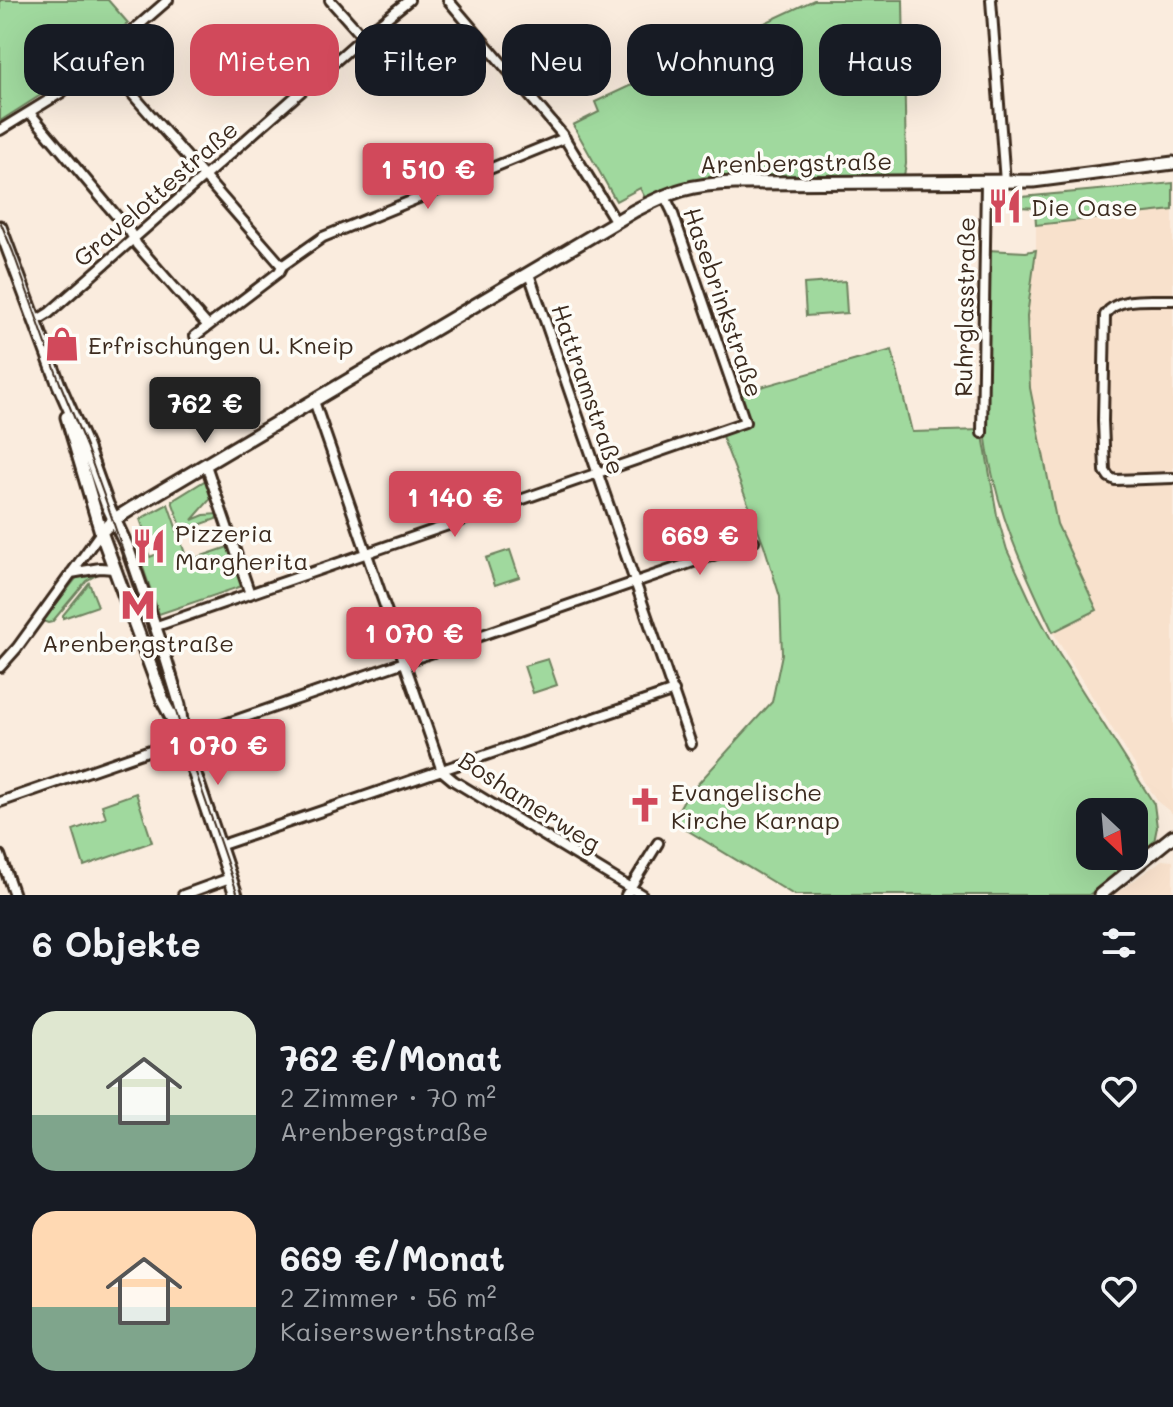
<!DOCTYPE html>
<html lang="de">
<head>
<meta charset="utf-8">
<style>
  :root { --surface:#171b24; --page:#20242c; --text:#f1f3f6; --muted:#9ea1a6; --accent:#d1495b }
  body { margin:0; font-family:Mali,sans-serif; background:var(--page); color:var(--text); height:100vh; display:flex; flex-direction:column; font-size:30px; white-space:nowrap }
  * { box-sizing:border-box; margin:0 }
  p { font-size:26px; color:var(--muted) }
  .icon { flex:none; width:44px; height:44px; fill:none; stroke:currentColor; stroke-width:2; stroke-linecap:round; stroke-linejoin:round }
  .map { position:relative; height:895px; overflow:hidden }
  .panel { display:flex; flex-direction:column; background:var(--surface); flex:1 }
  .panel>* { flex:none }
  .banner { position:absolute; left:24px; top:24px; width:1126px; height:72px; display:flex; gap:16px }
  .needle { width:52px; rotate:154deg }
  .tools { position:absolute; left:1076px; top:798px; display:grid; gap:16px }
  .tools a { display:grid; place-items:center; width:72px; height:72px; border-radius:16px; background:var(--surface); box-shadow:0 8px 32px #0002; font-size:40px }
  .price { position:absolute; translate:-50% -68px; padding:0 18px; border-radius:8px; background:var(--accent); color:#fff; font-size:26px; line-height:52px; filter:drop-shadow(0 2px 4px #0008) }
  .price::after { content:''; position:absolute; left:50%; top:48px; width:24px; height:18px; margin-left:-12px; background:inherit; clip-path:polygon(0 0,100% 0,50% 100%) }
  .price.current { background:#222; color:#fff }
  ul { padding:0; list-style:none }
  li { display:flex; align-items:center; gap:24px; height:200px; padding:0 32px }
  li span { display:grid; place-items:center; flex:none; width:224px; height:160px; border-radius:24px; color:#555 }
  li>.icon { margin-inline-start:auto }
  span .icon { width:96px; height:96px; fill:#fffc; stroke-width:1 }
  li b { font-size:34px }
  h2 { display:flex; justify-content:space-between; align-items:center; height:96px; padding:0 32px; font-size:34px }
  .tag { padding:0 28px; border-radius:24px; background:var(--surface); box-shadow:0 8px 32px #0002; font-size:28px; line-height:72px }
  .tag.current { background:var(--accent); color:#fff }
  .map>svg:first-child { display:block }
</style>
</head>
<body>
<div class="map">
<svg width="1173" height="895" viewBox="0 0 1173 895">
  <rect width="100%" height="100%" fill="#faecde"/>
  <filter id="ink" filterUnits="userSpaceOnUse"><feTurbulence type="fractalNoise" baseFrequency=".0125" numOctaves="2"/><feDisplacementMap in="SourceGraphic" scale="16" xChannelSelector="R" yChannelSelector="G"/><feConvolveMatrix kernelMatrix="1 2 1 2 8 2 1 2 1" color-interpolation-filters="sRGB"/></filter>
  <g filter="url(#ink)">
    <!-- built -->
    <path fill="#f8e1cc" d="M1173 210V814L1158 802 1065 653 1053 632 1097 610 1057 524 1030 388 1027 316 1036 250V225Z
      M1162 860 1173 861V893L1170 895H1114Z"/>
    <!-- green -->
    <path fill="#a0d99e" stroke="#6e825e" stroke-width="2" fill-rule="evenodd" d="M0 0H108L128 23 86 59 87 61 58 84 0 121Z
      M814 0H903L906 164 903 182 735 183 648 204 640 188 616 201 573 125 599 112 595 102Z
      M1173 183V210L1036 225 1035 208 1021 207 1022 197Z
      M987 250 1026 252 1036 250 1027 316 1030 388 1057 524 1097 610 1053 632C1021 565 994 506 985 432Z
      M845 281 847 313 806 316 804 284Z
      M892 350 912 432 982 430 997 515 1007 550 1032 604 1059 654 1154 804 1157 827 1154 842 1089 895H794L672 821 685 798 772 702 782 654 780 597 764 545 720 431 746 423 736 394ZM1090 812H1134V856H1090Z
      M206 480 213 496 192 520 204 515 218 514 216 519 185 530 183 526H181L172 501Z
      M168 504 190 568 195 566 193 559 228 547 242 586 159 614 138 553 147 550 150 557 160 553 152 531 145 533 140 519Z
      M510 550 519 577 495 585 486 558Z
      M98 572V574L86 581 52 622 48 623 43 621 78 576 80 575Z
      M89 583 98 606 63 618V615Z
      M548 659 557 685 533 693 524 666Z
      M136 793 152 842 84 866 73 830 106 818 102 805Z"/>
    <g fill="none" stroke-linecap="round" stroke-linejoin="round">
      <!-- street casing -->
      <g stroke="#3b2a1e" stroke-width="14">
        <path id="street" d="M330 0 363 37
          M448 0 562 134 616 222
          M991 0 1005 182
          M101 58 282 266
          M30 113 130 232 137 245 208 326
          M0 130 62 92 168 0
          M529 274 691 744
          M1173 300C1152 301 1118 295 1105 315L1103 421 1105 471 1109 477 1115 480 1173 478
          M36 321 49 313 363 37 409 0
          M195 336 279 272 282 266 323 237 565 138
          M314 401 442 771 454 781 642 895
          M982 433 986 182
          M206 465 250 594
          M71 573 100 568 114 569
          M154 627 745 422 672 211 664 195
          M0 667 17 648 101 532
          M0 802 754 541
          M219 846 674 691
          M0 855 14 895
          M183 895 230 878
          M626 895 658 843"/>
      </g>
      <!-- secondary casing -->
      <g stroke="#3b2a1e" stroke-width="17">
        <path id="secondary" d="M0 227 59 385 86 446 107 504 127 547 162 648 179 705 183 739
          M67 417 101 532 164 703 183 739 236 895
          M101 532 115 519 134 507 634 211C672 191 691 184 735 183L1033 181 1173 163
          M1100 895 1173 836"/>
      </g>
      <!-- street -->
      <use href="#street" stroke="#fdfcf7" stroke-width="8"/>
      <!-- secondary -->
      <use href="#secondary" stroke="#fdfcf7" stroke-width="11"/>
      <!-- tram -->
      <path stroke="#3b2a1e" stroke-width="2" d="M0 221 13 252 60 383 86 446 107 504 157 649 184 738 238 895"/>
    </g>
  </g>
  <!-- icons -->
  <defs>
    <g id="restaurant-bare" transform="scale(2.76)"><path d="M-5-6h1v4h1v-4h1v4h1v-4h1v5L-1.5 .5V6h-2V.5L-5-1ZM5-6V6H3V1.5H1.5Q1.5-4 5-6Z" fill="#d1495b" stroke="#fdfcf7" stroke-width="2.5" paint-order="stroke"/></g>
    <g id="shop-bare" transform="scale(2.76)"><path d="M-5-2.5h2.3a2.7 3.5 0 0 1 5.4 0H5L5.5 6h-11ZM-1.5-2.5h3a1.5 2.3 0 0 0-3 0Z" fill="#d1495b" stroke="#fdfcf7" stroke-width="2.5" paint-order="stroke"/></g>
    <g id="metro-bare" transform="scale(2.76)"><path d="M-5.5 5V-5H-3L0 0L3-5H5.5V5H3V-.5L0 4L-3-.5V5Z" fill="#d1495b" stroke="#fdfcf7" stroke-width="2.5" paint-order="stroke"/></g>
    <g id="church-bare" transform="scale(2.76)"><path d="M-1.2-6h2.4v3.5h3.3v2.4h-3.3V6h-2.4V-.1h-3.3v-2.4h3.3Z" fill="#d1495b" stroke="#fdfcf7" stroke-width="2.5" paint-order="stroke"/></g>
  </defs>
  <g fill-rule="evenodd">
    <use href="#restaurant-bare" x="1005" y="206"/>
    <use href="#shop-bare" x="62" y="344"/>
    <use href="#restaurant-bare" x="149" y="546"/>
    <use href="#metro-bare" x="138" y="605"/>
    <use href="#church-bare" x="645" y="805"/>
  </g>
  <g text-anchor="middle" dominant-baseline="central" stroke-width="7" stroke-linejoin="round" paint-order="stroke">
    <!-- street labels -->
    <g font-size="24" fill="#3b2a1e" stroke="#fdfcf7">
      <text transform="translate(796 162) rotate(-1)">Arenbergstraße</text>
      <text transform="translate(155 193) rotate(-41)">Gravelottestraße</text>
      <text transform="translate(724 302) rotate(71)">Hasebrinkstraße</text>
      <text transform="translate(964 307) rotate(-89)">Ruhrglasstraße</text>
      <text transform="translate(589 389) rotate(71)">Hattramstraße</text>
      <text transform="translate(530 801) rotate(33)">Boshamerweg</text>
    </g>
    <!-- poi labels -->
    <g font-size="24" fill="#3b2a1e" stroke="#fdfcf7" text-anchor="start">
      <text x="1031" y="206">Die Oase</text>
      <text x="88" y="344">Erfrischungen U. Kneip</text>
      <text x="175" y="532">Pizzeria<tspan x="175" dy="28">Margherita</tspan></text>
      <text x="138" y="642" text-anchor="middle">Arenbergstraße</text>
      <text x="671" y="791">Evangelische<tspan x="671" dy="28">Kirche Karnap</tspan></text>
    </g>
  </g>
</svg>
<div class="tools">
<a><svg class="needle" viewBox="-14 -14 28 28"><path d="M0-13l5 13h-10z" fill="#e53935"/><path d="M0 13l5-13h-10z" fill="#9ea1a6"/></svg></a>
</div>
<b class="price" style="left:428px;top:211px">1 510 €</b>
<b class="price current" style="left:205px;top:445px">762 €</b>
<b class="price" style="left:455px;top:539px">1 140 €</b>
<b class="price" style="left:700px;top:577px">669 €</b>
<b class="price" style="left:414px;top:675px">1 070 €</b>
<b class="price" style="left:218px;top:787px">1 070 €</b>
<div class="banner">
<a class="tag">Kaufen</a>
<a class="tag current">Mieten</a>
<a class="tag">Filter</a>
<a class="tag">Neu</a>
<a class="tag">Wohnung</a>
<a class="tag">Haus</a>
</div>
</div>
<section class="panel">
<h2>6 Objekte<svg class="icon" aria-label="filters" viewBox="0 0 24 24"><path d="M4 7h16M4 17h16"/><circle cx="9" cy="7" r="2"/><circle cx="15" cy="17" r="2"/></svg></h2>
<ul>
<li><span style="background:linear-gradient(#dfe7d0 65%,#7fa58c 0)"><svg class="icon" aria-label="home" viewBox="0 0 24 24"><path d="M3 11l9-7 9 7M6 9v11h12V9"/></svg></span><div><b>762 €/Monat</b><p>2 Zimmer · 70 m²</p><p>Arenbergstraße</p></div><svg class="icon" aria-label="heart" viewBox="0 0 24 24"><path d="M12 20l-8-8c-3-5 5-10 8-4 3-6 11-1 8 4z"/></svg></li>
<li><span style="background:linear-gradient(#ffd9b3 60%,#7fa58c 0)"><svg class="icon" aria-label="home" viewBox="0 0 24 24"><path d="M3 11l9-7 9 7M6 9v11h12V9"/></svg></span><div><b>669 €/Monat</b><p>2 Zimmer · 56 m²</p><p>Kaiserswerthstraße</p></div><svg class="icon" aria-label="heart" viewBox="0 0 24 24"><path d="M12 20l-8-8c-3-5 5-10 8-4 3-6 11-1 8 4z"/></svg></li>
</ul>
</section>
</body>
</html>
